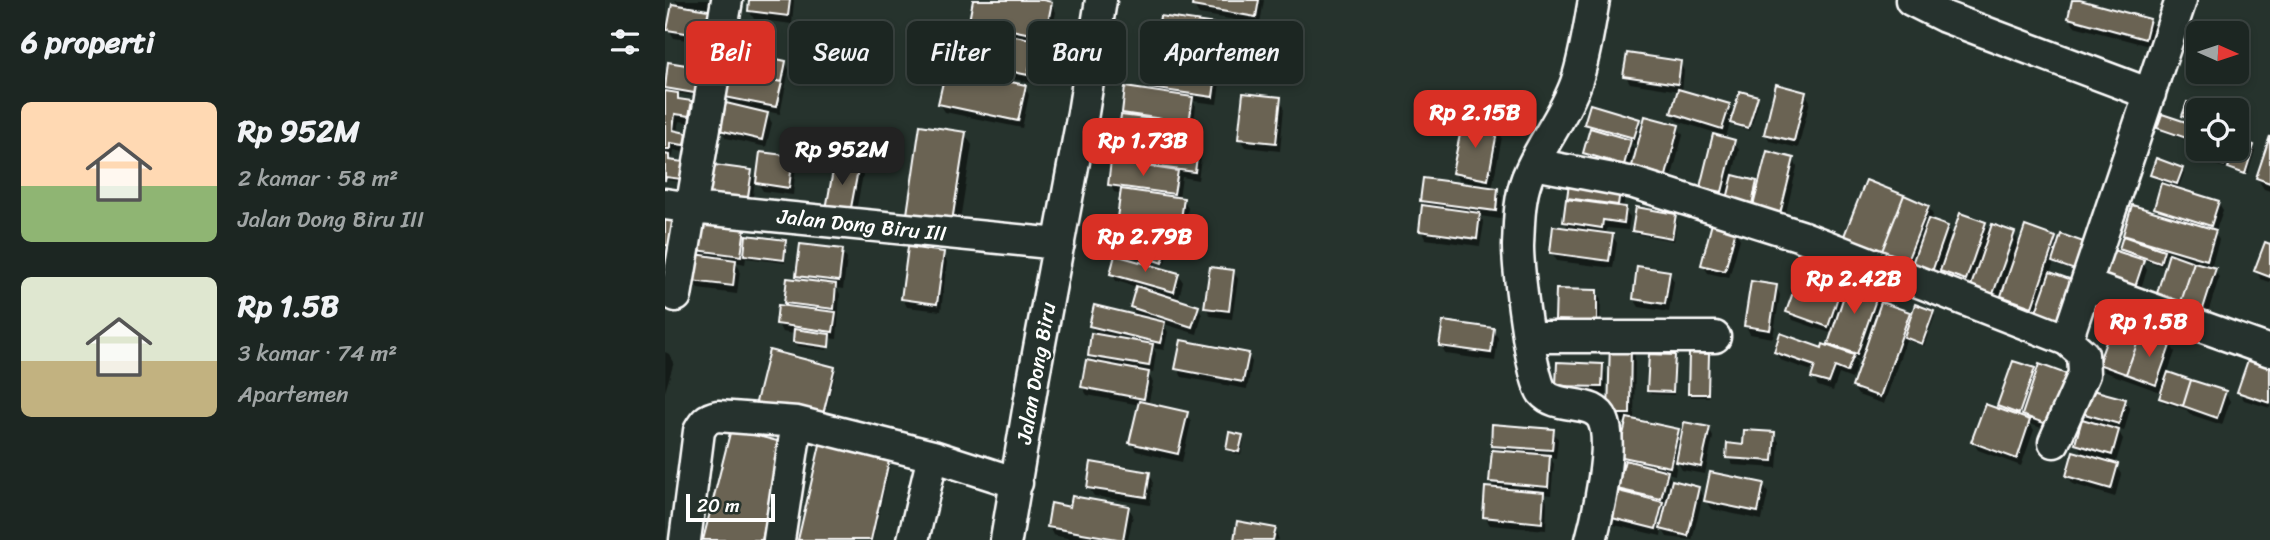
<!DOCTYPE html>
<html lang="id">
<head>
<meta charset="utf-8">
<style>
  :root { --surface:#1c2622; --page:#29322f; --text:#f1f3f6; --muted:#a0a5a5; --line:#3a4340; --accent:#d93025 }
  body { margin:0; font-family:Sriracha,sans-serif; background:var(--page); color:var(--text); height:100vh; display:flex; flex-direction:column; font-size:26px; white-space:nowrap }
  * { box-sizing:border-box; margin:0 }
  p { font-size:23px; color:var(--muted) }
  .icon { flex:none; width:38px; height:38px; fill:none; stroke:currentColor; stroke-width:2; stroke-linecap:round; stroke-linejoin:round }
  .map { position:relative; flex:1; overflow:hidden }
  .drawer { display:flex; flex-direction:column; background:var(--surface); width:665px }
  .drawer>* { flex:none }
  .top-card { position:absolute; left:21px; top:21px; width:665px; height:63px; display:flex; gap:14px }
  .needle { width:46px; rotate:93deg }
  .buttons { position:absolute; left:1521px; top:21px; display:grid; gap:14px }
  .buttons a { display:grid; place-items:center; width:63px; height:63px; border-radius:10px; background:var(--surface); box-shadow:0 4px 10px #0003,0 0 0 2px var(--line); font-size:35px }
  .scale { position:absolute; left:21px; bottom:18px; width:89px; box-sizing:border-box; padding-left:7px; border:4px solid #fff; border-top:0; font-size:19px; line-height:24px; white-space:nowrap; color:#fff; -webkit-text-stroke:5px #26332d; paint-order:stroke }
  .price { position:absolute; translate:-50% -60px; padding:0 16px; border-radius:14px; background:var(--accent); color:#fff; font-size:23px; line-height:46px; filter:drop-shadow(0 2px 4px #0008) }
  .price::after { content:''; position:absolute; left:50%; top:42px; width:21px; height:16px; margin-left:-10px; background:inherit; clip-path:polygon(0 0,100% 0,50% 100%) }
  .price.selected { background:#222; color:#fff }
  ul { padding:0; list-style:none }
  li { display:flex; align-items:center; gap:21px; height:175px; padding:0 21px }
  li span { display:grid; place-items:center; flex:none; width:196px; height:140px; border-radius:10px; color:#555 }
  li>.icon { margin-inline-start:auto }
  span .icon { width:84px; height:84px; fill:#fffc; stroke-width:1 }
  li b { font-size:30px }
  h2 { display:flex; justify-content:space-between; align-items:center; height:84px; padding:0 21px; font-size:30px }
  .tag { padding:0 24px; border-radius:10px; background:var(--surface); box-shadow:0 4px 10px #0003,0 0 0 2px var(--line); font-size:24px; line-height:63px }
  .tag.selected { background:var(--accent); color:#fff }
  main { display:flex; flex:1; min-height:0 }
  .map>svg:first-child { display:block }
</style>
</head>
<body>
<main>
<section class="drawer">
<h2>6 properti<svg class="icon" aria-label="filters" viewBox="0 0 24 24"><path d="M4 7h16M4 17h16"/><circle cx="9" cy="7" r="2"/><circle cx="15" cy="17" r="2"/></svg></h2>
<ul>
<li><span style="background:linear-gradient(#ffd9b3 60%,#8fb573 0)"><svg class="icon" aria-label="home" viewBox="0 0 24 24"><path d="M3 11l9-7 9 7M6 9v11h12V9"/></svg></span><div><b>Rp 952M</b><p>2 kamar · 58 m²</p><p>Jalan Dong Biru III</p></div></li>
<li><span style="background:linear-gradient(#dfe7d0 60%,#c2b280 0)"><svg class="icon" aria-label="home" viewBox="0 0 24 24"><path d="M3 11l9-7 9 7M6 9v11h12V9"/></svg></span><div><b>Rp 1.5B</b><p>3 kamar · 74 m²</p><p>Apartemen</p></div></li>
</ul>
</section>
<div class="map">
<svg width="1605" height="540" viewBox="0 0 1605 540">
  <rect width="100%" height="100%" fill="#26332d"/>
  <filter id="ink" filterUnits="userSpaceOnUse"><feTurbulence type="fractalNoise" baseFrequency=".0143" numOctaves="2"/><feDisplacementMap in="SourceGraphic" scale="14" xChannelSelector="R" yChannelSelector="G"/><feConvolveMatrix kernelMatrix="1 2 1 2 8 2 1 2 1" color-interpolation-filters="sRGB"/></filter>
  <g filter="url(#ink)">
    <!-- shadow -->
    <path fill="#0007" d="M10 0H52L51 9 24 6V9L49 44 9 38 4 30 15 7Z
      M86 0H129L127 24 89 19 84 11Z
      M310 0H369L386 4 391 12 384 44 369 41 374 50 367 83 281 65 276 57 311 30 305 21Z
      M530 0H599L595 24 534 14 529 6Z
      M1405 18 1484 20 1489 28 1484 46 1409 26Z
      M557 26 562 34 552 104 528 101 531 106 528 130 504 126 501 146 532 150 536 158 533 180 517 177 514 199 518 200 523 208 519 235 458 226 454 218 457 194 449 192 445 184 449 138 458 140 455 135 461 117 458 112 490 93 487 88Z
      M120 62 124 70 115 114 100 111 107 123 101 147 61 138 56 130 68 107 62 96Z
      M1015 63 1019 71 1017 92 1064 105 1069 115 1092 97 1094 101 1085 131 1069 126 1066 121 1061 136 1012 121 1008 113 1015 91 965 83 960 75Z
      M4 64 36 97 11 93 16 101 26 103 30 111 28 123 14 121 12 133 20 134 25 142 23 153 9 150 8 157 3 156 5 161 18 164 20 168 18 182 2 180 1 185 0 93 4 94 0 87Z
      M360 87 364 95 357 128 280 112 275 104Z
      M1140 93 1145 101 1133 148 1105 141 1100 133Z
      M614 99 619 107 615 151 580 147 575 139Z
      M1523 104 1538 110H1533L1531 144 1497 131 1494 127H1530L1531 124 1521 120 1519 116Z
      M973 120 979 129 1013 127 1018 135 1005 183 973 174 969 166 974 145 966 143 971 153 969 152 963 172 925 160 920 152 926 132 921 123Z
      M832 129 837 137 827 189 832 190 837 198 835 219 815 216 819 223 815 246 760 239 756 230 759 205 757 201 808 186V183L794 180 789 172Z
      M300 134 307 145 292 239 249 232Z
      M1069 141 1074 150 1067 177 1091 183 1094 188 1128 159 1132 167 1118 225 1042 195 1037 186Z
      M1574 141 1588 146 1590 150 1583 173 1565 168Z
      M1605 141V191L1599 189 1592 178Z
      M1535 149H1566L1561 168 1535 161 1533 157Z
      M126 158 131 166 128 195 98 191 93 183Z
      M193 167 198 175 189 221 167 217Z
      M1517 169 1519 173 1513 190 1553 202 1558 210 1550 233 1554 240 1546 268 1550 270 1554 278 1540 322 1505 255 1501 254 1497 266 1476 259 1482 270 1472 300 1456 249 1463 240 1460 235 1495 215 1491 208 1507 185 1489 178 1487 175Z
      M85 171 90 180 86 212 39 198Z
      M960 194 958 209 965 217 963 230 942 228 941 235H947L952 243 948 268 892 261 887 253 904 230 900 222 906 202 903 198Z
      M1263 207 1268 215 1265 221 1282 227 1288 238 1320 223 1326 233H1349L1355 245 1390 238 1419 275 1391 265 1389 262 1385 274 1403 329 1371 314 1342 304 1336 292 1333 301 1328 299 1350 237H1346L1325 298 1312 294 1306 283 1305 287 1281 279 1275 268 1272 279 1244 273 1184 249Z
      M1010 216 1012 220 1009 241 971 234 969 230Z
      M0 218 15 220 0 293Z
      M79 229 84 237 120 242 122 246 120 263 81 258 80 264 71 262 75 270 72 294 33 289 28 281 37 257 33 250Z
      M1070 231 1075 239 1064 278 1043 273 1038 265Z
      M1605 246V282L1596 279 1591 271Z
      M501 248 504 251 499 265 464 254 462 250Z
      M177 251 182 259 178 289 172 288 175 294 172 339 163 338 162 350 132 346 129 342 130 334 117 332 113 324 124 308 121 302 136 282 132 275Z
      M278 254 282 262 276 311 242 307 238 299Z
      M568 271 573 279 567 319 546 316 541 308Z
      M1181 272 1186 280 1214 290 1219 298 1217 304 1243 313 1247 319 1267 312 1270 316 1259 346 1241 340 1219 404 1193 395 1188 386 1197 361 1189 358 1192 364 1187 379 1174 374 1168 391 1153 386 1148 377 1150 372 1115 360 1111 351 1168 350 1165 343 1168 334 1128 320 1123 312Z
      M447 273 513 274 518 282 513 301 533 307 537 315 532 334 499 324 503 332 499 350 488 348 491 353 488 373 482 372 488 382 483 405 522 414 526 422 517 462 471 451 466 443 475 405 422 395 417 387 429 364 424 356 432 336 426 326 472 317 466 307 472 287 451 281Z
      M1004 273 1009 281 1004 312 974 307 969 299Z
      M1111 287 1115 295 1108 338 1085 334 1081 326Z
      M931 292 936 300 935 329 896 328 892 320Z
      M828 330 833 338 830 361 781 354 776 346Z
      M946 343 970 351 969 421 1013 431 1017 438 1044 429 1048 437 1040 474 1017 470 1012 461 1010 475 1002 473 1007 481 1033 488 1038 496 1027 540 1002 537 997 529 996 536 945 524 940 516 957 494 954 488 960 465 955 456 963 422H950Z
      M1505 344 1510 352 1502 374 1560 393 1565 401 1557 425 1524 414 1522 410 1498 402 1496 398 1498 393 1440 372 1435 364Z
      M0 352 4 354 9 362 0 392Z
      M582 354 587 362 582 389 517 377 512 368Z
      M1043 355 1045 359 1044 397H1026L1024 393Z
      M1009 357 1011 361 1009 395 986 394 984 390Z
      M937 365 941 374V395L898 393 893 385Z
      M1605 366V408L1579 400 1574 392Z
      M168 369 171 372 156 429 93 413Z
      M1369 370 1391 433 1365 424 1369 430 1356 466 1313 450 1308 442 1338 413 1334 406Z
      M1460 400 1465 409 1459 431 1452 429 1458 439 1450 465 1456 474 1450 497 1408 484 1403 476 1419 456 1412 444 1421 422 1415 412Z
      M888 431 893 439 891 458 885 457 889 464 886 495 878 494 882 502 881 530 825 525 820 517 830 490 826 482 831 452 828 445Z
      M1109 434 1114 442 1112 468 1068 465 1063 457 1080 447Z
      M577 436 579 440 576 455 565 452 563 449Z
      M227 457 208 540H135Z
      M484 473 488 481 485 505 429 496 424 488Z
      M1098 485 1103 493 1097 520 1046 509 1041 501Z
      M463 507 468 515 463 540H411L388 535 384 527 407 509Z
      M610 529 614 540H570Z"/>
    <!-- building -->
    <path fill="#6a6353" stroke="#fff" stroke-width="2" d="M84 0H125L123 16 83 11Z
      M308 0H378L387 2 380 37 304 21Z
      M528 0H594L591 17 527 6Z
      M1407 0H1415L1485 19 1480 39 1403 18Z
      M7 4 49 11 45 37 2 30Z
      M495 16 558 25 553 61 490 52Z
      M281 22 370 40 363 75 274 57Z
      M69 50 121 61 117 82 65 72Z
      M490 52 553 61 548 97 485 88Z
      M962 53 1016 61 1013 84 958 76Z
      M3 62 39 68 35 94 0 88Z
      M281 69 361 85 353 121 273 104Z
      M65 72 117 82 111 107 60 97Z
      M1111 84 1141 92 1129 141 1099 134Z
      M460 87 528 97 524 123 457 113Z
      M1013 89 1065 104 1057 129 1006 113Z
      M0 91 13 93V99L27 101 24 116 10 114 8 130 21 133 19 145 5 143V149H0Z
      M1075 91 1093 96 1083 128 1065 123Z
      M578 93 616 97 611 143 573 139Z
      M1522 102 1541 110H1533V123L1517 116Z
      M61 103 103 113 97 140 54 130Z
      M925 104 975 119 969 138 919 124Z
      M1497 114 1533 126 1530 141 1492 128Z
      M456 115 503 121 500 142 453 135Z
      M980 116 1014 125 1001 176 967 166Z
      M798 120 833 127 823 180 787 173Z
      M255 125 301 132 286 228 241 221Z
      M925 128 966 140 959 165 918 153Z
      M1048 134 1070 140 1057 192 1035 187Z
      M447 136 533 149 530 172 444 160Z
      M1605 136V183L1591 178Z
      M1573 139 1589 145 1580 174 1563 168 1570 149H1572Z
      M1534 149H1564L1559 165 1531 157Z
      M1102 151 1129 158 1114 218 1087 210Z
      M95 152 128 156 124 188 91 183Z
      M0 154 4 155V160L19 162 16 179 1 177 0 181Z
      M1491 158 1518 168 1512 184 1485 175Z
      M170 160 194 165 185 213 161 209Z
      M446 161 513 171 509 194 443 185Z
      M42 164 87 170 82 204 37 199Z
      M1068 175 1092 181 1086 209 1061 203Z
      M905 176 956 184 953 205 902 198Z
      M758 178 833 188 831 211 755 201Z
      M1201 180 1239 195 1215 256 1177 241Z
      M1496 183 1554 201 1546 226 1489 208Z
      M456 189 519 198 515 227 452 218Z
      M1239 195 1264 206 1240 266 1215 256Z
      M901 199 961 207 959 223 938 220 937 228 898 222Z
      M757 205 815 213 812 239 754 231Z
      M1467 205 1551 230 1542 260 1458 235Z
      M971 207 1011 214 1007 238 967 231Z
      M1295 213 1321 222 1301 280 1275 271Z
      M0 216 16 219 11 247 0 245Z
      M1263 219 1283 226 1267 272 1247 264Z
      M35 222 80 227 76 256 31 250Z
      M1047 223 1071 229 1060 271 1036 265Z
      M1327 224 1350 232 1328 294 1306 286Z
      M888 226 948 234 944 261 885 253Z
      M1360 226 1391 237 1367 307 1336 296Z
      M465 234 503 246 497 263 460 250Z
      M1396 234 1427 245 1418 273 1387 262Z
      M81 235 121 240 119 260 79 255Z
      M1458 236 1499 250 1495 263 1454 249Z
      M1600 242 1605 244V277L1589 271Z
      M135 244 178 249 174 281 131 276Z
      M243 247 279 252 272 304 236 299Z
      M1448 250 1479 260 1468 293 1438 283Z
      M1504 253 1529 262 1514 308 1490 300Z
      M30 254 71 260 68 286 26 281Z
      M450 255 514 273 509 292 445 274Z
      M1141 256 1182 270 1163 327 1121 312Z
      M1529 262 1551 268 1536 315 1514 308Z
      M972 266 1005 271 1000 304 968 299Z
      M545 267 569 270 564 311 539 308Z
      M1385 272 1413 282 1399 322 1371 312Z
      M122 278 171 284 169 309 119 303Z
      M1185 278 1215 288 1192 354 1163 344Z
      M1086 281 1112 285 1105 330 1079 326Z
      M471 286 534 306 527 327 465 307Z
      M891 289 932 290V322L890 320Z
      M1216 302 1245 312 1215 397 1187 387Z
      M1250 304 1269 311 1257 344 1239 337Z
      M113 305 171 312 168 332 111 324Z
      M429 305 500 322 495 343 424 326Z
      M778 321 829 328 826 353 774 346Z
      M1448 323 1476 333 1461 374 1433 364Z
      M129 329 165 334 164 347 128 342Z
      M426 333 488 344 484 366 423 356Z
      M1115 333 1157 348 1158 344 1189 355 1182 372 1170 367 1164 383 1146 378 1150 366 1109 352Z
      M1476 333 1506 343 1491 385 1461 374Z
      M516 340 584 353 578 382 510 369Z
      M945 341H966L965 414H943Z
      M104 350 170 367 155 426 89 410Z
      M1024 353 1044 354 1043 394H1023Z
      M984 354 1010 355 1008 392 982 391Z
      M1584 357 1605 364V403L1572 392Z
      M421 360 484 372 479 399 416 387Z
      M1348 361 1370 368 1354 414 1332 406Z
      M892 362 938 364 937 387 891 386Z
      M1374 364 1404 375 1387 426 1357 415Z
      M1503 372 1526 380 1518 406 1494 398Z
      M1526 380 1561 391 1552 418 1518 406Z
      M1420 388 1461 399 1454 424 1413 412Z
      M474 401 523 412 513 454 464 443Z
      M1320 404 1365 420 1352 459 1306 442Z
      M962 418 1014 429 1005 467 953 456Z
      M1417 419 1454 430 1447 455 1410 444Z
      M1019 422 1045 427 1036 467 1011 462Z
      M827 424 889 429 887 450 826 446Z
      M66 429 120 443 97 540H38Z
      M1079 430 1110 432 1108 461 1061 458 1062 443 1078 445Z
      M564 432 578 435 574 452 561 449Z
      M157 436 226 452 206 540H133Z
      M827 450 885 455 883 487 824 482Z
      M1408 451 1453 464 1446 489 1401 476Z
      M960 460 1003 471 996 499 952 489Z
      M426 462 485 472 481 497 422 488Z
      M1045 472 1099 483 1093 512 1039 501Z
      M1007 480 1034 487 1023 536 995 529Z
      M820 487 879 492 877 523 818 517Z
      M945 489 998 502 991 529 939 516Z
      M407 496 464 506 458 540 382 527 386 503 405 507Z
      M572 521 611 528 608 540H569Z"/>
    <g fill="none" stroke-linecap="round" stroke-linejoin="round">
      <!-- minor casing -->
      <g stroke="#fff" stroke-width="35">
        <path id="minor" d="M1246 0 1280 17 1485 94
          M869 164 969 183 1136 236 1402 340 1418 354 1419 374 1389 442
          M0 204 27 208 394 244
          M1421 285 1605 351
          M11 296 62 0
          M863 337H1050
          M1402 340 1516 0
          M20 540 34 431C39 422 42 418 53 416L132 422 268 456 352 483
          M114 540 132 422
          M248 540 268 456
          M341 540 369 375 418 113 436 0
          M926 540C933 514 949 444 938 420 936 415 931 411 927 409 911 402 889 406 877 392 866 379 853 268 853 246 854 224 854 199 862 178 875 145 899 117 911 83 920 57 924 27 929 0"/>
      </g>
      <!-- minor -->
      <use href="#minor" stroke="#26332d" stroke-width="30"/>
    </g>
  </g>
  <g text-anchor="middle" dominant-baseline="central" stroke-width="5" stroke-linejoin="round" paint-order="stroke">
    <!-- street labels -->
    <g font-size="21" fill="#fff" stroke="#26332d">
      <text transform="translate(197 225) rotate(6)">Jalan Dong Biru III</text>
      <text transform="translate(371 373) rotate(-80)">Jalan Dong Biru</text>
    </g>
  </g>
</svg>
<div class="buttons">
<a><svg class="needle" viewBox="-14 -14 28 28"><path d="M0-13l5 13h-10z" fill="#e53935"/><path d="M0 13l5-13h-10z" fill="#a0a5a5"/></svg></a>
<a><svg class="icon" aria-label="locate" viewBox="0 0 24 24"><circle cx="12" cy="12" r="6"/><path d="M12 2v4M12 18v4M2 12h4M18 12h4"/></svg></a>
</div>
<div class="scale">20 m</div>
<b class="price" style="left:810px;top:150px">Rp 2.15B</b>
<b class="price" style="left:478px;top:178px">Rp 1.73B</b>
<b class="price selected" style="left:177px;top:187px">Rp 952M</b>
<b class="price" style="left:480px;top:274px">Rp 2.79B</b>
<b class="price" style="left:1189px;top:316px">Rp 2.42B</b>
<b class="price" style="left:1484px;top:359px">Rp 1.5B</b>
<div class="top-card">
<a class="tag selected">Beli</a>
<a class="tag">Sewa</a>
<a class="tag">Filter</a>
<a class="tag">Baru</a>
<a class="tag">Apartemen</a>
</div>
</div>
</main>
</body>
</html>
